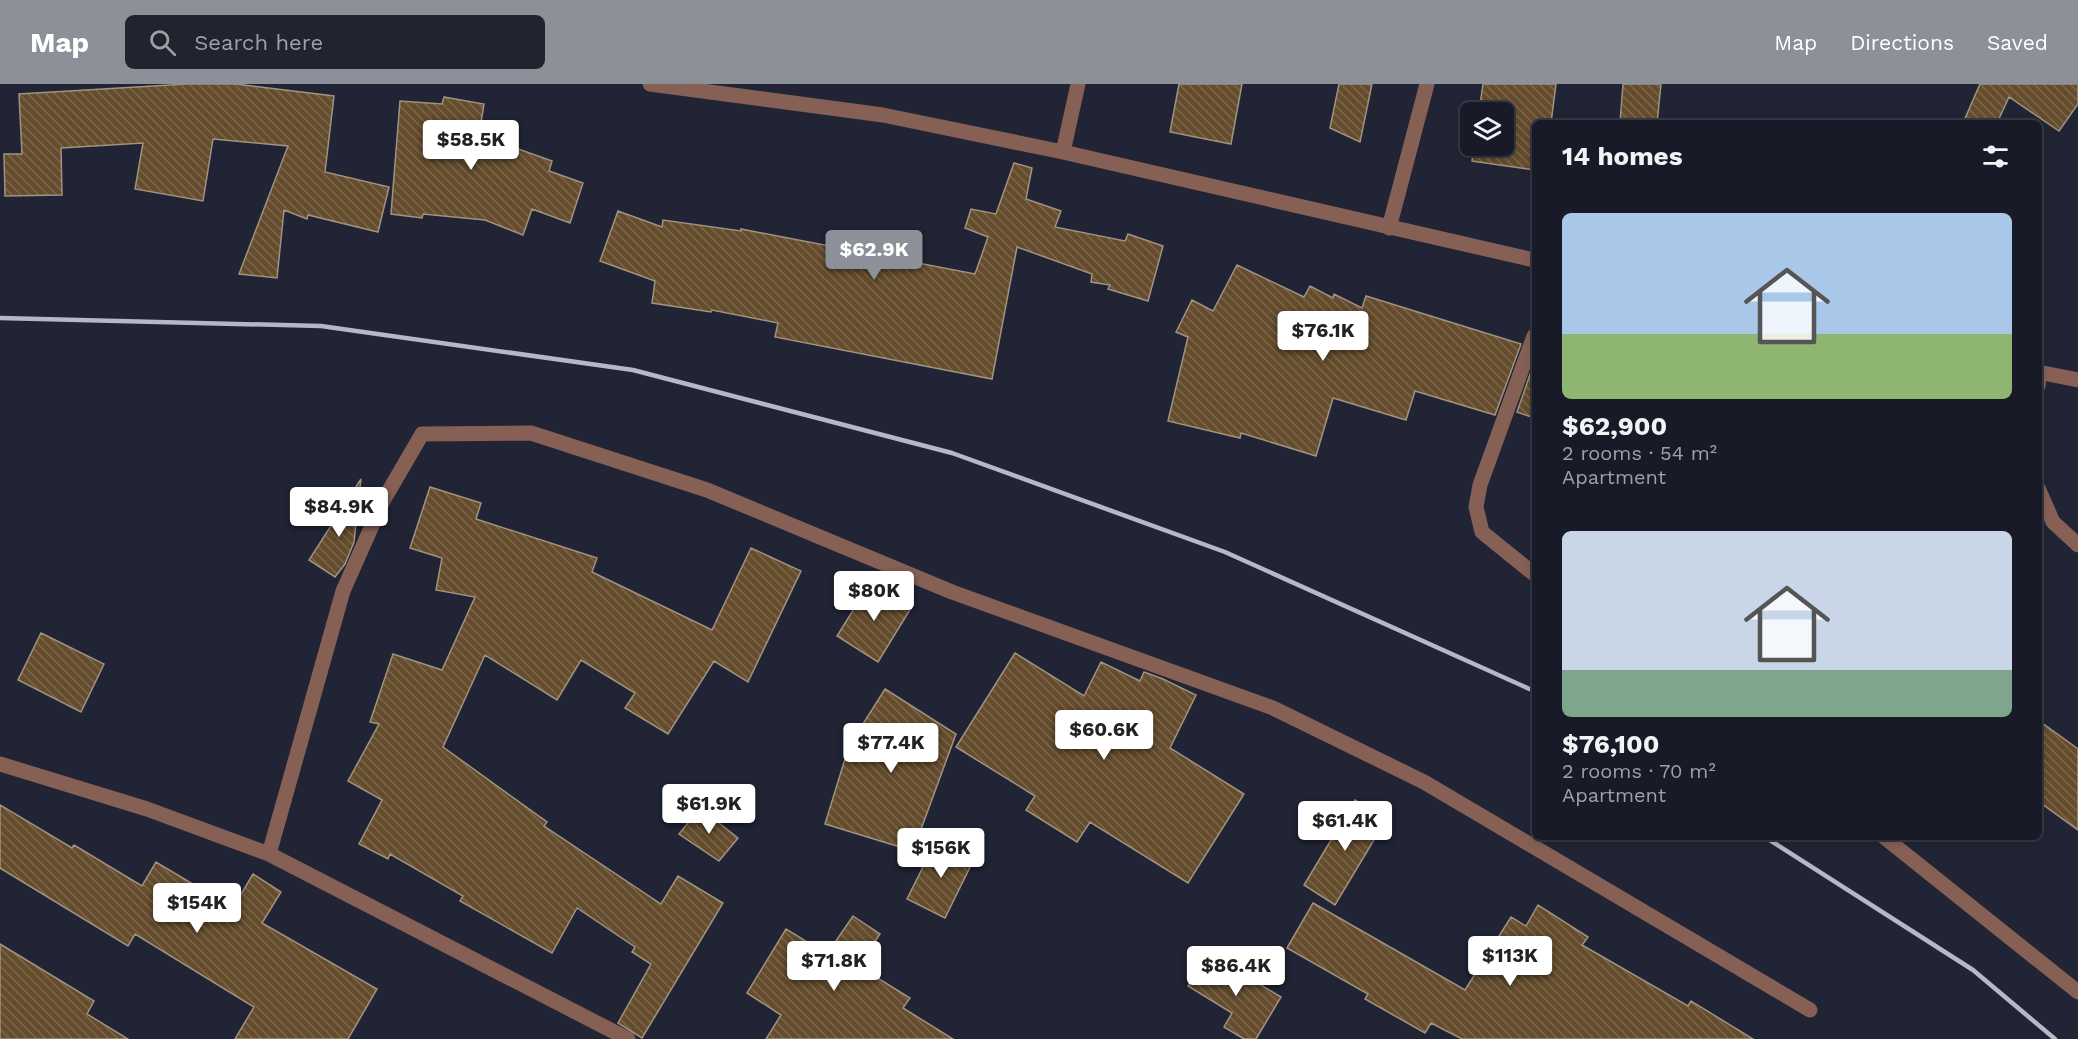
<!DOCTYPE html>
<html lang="en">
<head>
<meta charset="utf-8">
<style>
  :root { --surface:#181b27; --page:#21242f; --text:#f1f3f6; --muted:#9fa1a7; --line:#363944; --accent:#8c9099 }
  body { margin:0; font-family:"Work Sans",sans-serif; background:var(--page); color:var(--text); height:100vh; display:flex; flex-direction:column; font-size:22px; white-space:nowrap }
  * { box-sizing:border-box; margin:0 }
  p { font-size:20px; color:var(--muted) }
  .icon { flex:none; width:33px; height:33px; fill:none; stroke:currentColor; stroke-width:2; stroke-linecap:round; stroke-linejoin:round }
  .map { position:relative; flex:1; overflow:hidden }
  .drawer { position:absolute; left:1532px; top:36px; width:510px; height:720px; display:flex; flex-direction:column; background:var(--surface); border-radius:9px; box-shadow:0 3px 9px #0003,0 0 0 2px var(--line) }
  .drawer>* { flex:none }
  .tools { position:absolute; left:1460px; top:18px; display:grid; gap:12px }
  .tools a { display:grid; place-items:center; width:54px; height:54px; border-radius:9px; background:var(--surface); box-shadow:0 3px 9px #0003,0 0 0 2px var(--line); font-size:30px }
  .price { position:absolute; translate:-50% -51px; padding:0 14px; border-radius:6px; background:#fff; color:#222; font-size:20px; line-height:39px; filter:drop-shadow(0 2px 3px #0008) }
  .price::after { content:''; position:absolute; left:50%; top:36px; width:18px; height:14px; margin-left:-9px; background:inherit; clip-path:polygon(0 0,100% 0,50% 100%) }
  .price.on { background:var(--accent); color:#fff }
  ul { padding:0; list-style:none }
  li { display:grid; align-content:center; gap:12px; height:318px; padding:0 30px }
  li span { display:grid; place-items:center; height:186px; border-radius:9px; color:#555 }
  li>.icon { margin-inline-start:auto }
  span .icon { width:108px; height:108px; fill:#fffc; stroke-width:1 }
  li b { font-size:26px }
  h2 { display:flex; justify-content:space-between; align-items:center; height:72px; padding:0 30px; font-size:26px }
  header { display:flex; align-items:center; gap:36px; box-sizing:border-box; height:84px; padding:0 30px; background:var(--accent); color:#fff }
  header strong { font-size:28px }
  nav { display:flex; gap:33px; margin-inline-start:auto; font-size:21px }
  .search { width:420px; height:54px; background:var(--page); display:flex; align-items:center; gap:15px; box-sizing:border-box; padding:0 21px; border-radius:9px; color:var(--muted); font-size:22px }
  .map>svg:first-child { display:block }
</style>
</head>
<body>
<header>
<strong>Map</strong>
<div class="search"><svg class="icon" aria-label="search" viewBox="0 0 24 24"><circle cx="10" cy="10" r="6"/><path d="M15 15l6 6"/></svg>Search here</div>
<nav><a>Map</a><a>Directions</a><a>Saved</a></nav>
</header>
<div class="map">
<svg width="2078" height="955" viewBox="0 0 2078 955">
  <defs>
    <pattern id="building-back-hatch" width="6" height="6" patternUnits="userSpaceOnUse" patternTransform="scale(1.5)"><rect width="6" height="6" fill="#644c2c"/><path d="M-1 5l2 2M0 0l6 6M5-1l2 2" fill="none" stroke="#7b664c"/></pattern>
  </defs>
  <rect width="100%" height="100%" fill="#202434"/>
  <!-- building -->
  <path fill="url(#building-back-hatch)" stroke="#a19380" stroke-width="1.5" d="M187 0H236L334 12 325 88 389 103 378 148 308 131 307 135 284 126 277 194 239 190 288 62 213 55 203 117 135 105 143 59 61 64 62 111 5 112 4 70H22L19 10Z
    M1179 0H1242L1231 60 1170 48Z
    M1339 0H1372L1360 58 1330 44Z
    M1483 0H1556L1551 39H1534V86L1472 77 1474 62H1503V28H1479Z
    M1623 0H1661L1657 39H1620Z
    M1980 0H2078V20L2059 47 2009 13 1997 39H1963Z
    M444 13 484 20 479 51 552 77 549 87 583 99 570 139 532 125 523 151 485 136 423 130 422 134 391 130 400 17 442 20Z
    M1014 79 1032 84 1026 115 1061 127 1055 143 1125 157 1128 150 1163 162 1148 217 1108 205 1110 201 1091 198 1092 190 1017 163 992 295 775 253 778 239 712 226 711 228 652 219 655 197 600 177 618 127 662 143 663 136 741 147V145L975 190 988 153 965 144 971 125 996 130Z
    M1237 181 1304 213 1310 202 1333 214 1334 210 1362 224 1366 212 1521 260 1495 331 1415 307 1406 336 1333 314 1316 372 1241 349 1240 354 1168 337 1188 253 1176 248 1192 216 1213 227Z
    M1534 279V334L1517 328Z
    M361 395 354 458 345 480 335 493 309 476Z
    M430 403 481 419 476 435 597 474 592 488 712 546 751 464 801 487 748 598 714 577 668 650 625 624 635 609 581 576 557 616 485 571 443 663 547 738 544 742 661 820 678 792 723 819 642 954 618 939 651 880 632 868 635 863 577 824 552 869 460 817 463 812 390 770 388 775 359 760 382 716 348 697 379 640 370 638 393 570 442 586 475 513 436 506 442 474 410 464Z
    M870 499 911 524 878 578 837 552Z
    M41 549 104 580 81 628 18 596Z
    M1015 569 1084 612 1101 578 1140 597 1144 588 1163 595 1196 611 1170 664 1244 710 1188 799 1090 738 1077 758 1026 726 1035 712 956 663Z
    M885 605 956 650 913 767 825 740 849 662Z
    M2038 636 2078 665V746L2038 717Z
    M1355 716 1386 736 1335 821 1304 801Z
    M0 721 72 764 74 761 142 802 156 778 233 824 253 790 281 808 262 839 377 905 348 955H235L254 923 135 850 128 862 0 784Z
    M700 724 738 754 719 777 679 750Z
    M936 757 974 775 945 834 907 815Z
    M1313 819 1465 906 1511 833 1526 842 1538 821 1588 853 1582 861 1688 922 1691 917 1753 955H1462L1431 939 1425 949 1365 915 1368 910 1287 864Z
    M853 832 880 850 858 882 910 914 903 924 953 955H766L781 931 747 909 786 845 827 870Z
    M0 860 94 917 87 930 128 955H0Z
    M1208 869 1281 913 1256 955H1244L1224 943 1232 929 1188 902Z"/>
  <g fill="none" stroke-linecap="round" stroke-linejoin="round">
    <!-- service -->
    <path stroke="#866055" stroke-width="15" d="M1534 252 1480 401 1476 423 1482 448 1534 490
      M2038 302 2040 288
      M2038 404 2053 438 2078 461
      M1884 753 2078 908"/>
    <!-- minor -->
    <path stroke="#866055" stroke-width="15" d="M650 0 883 31 1063 68 1534 176
      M1063 68 1078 0
      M1389 144 1427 0
      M2038 288 2078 296
      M0 680 147 725 269 770 628 955
      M269 770 343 507 383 417 422 350 531 349 707 406 952 508 1273 624 1424 698 1810 926"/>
    <!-- rail -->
    <path stroke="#b6b9c4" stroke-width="4.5" d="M0 234 321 242 633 286 952 369 1225 468 1534 607
      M1765 753 1973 886 2055 955"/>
  </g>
</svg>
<div class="tools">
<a><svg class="icon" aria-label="layers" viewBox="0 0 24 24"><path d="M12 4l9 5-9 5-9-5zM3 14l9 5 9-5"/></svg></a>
</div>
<b class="price" style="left:471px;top:87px">$58.5K</b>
<b class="price on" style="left:874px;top:197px">$62.9K</b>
<b class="price" style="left:1323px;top:278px">$76.1K</b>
<b class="price" style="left:339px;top:454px">$84.9K</b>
<b class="price" style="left:874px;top:538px">$80K</b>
<b class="price" style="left:1104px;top:677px">$60.6K</b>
<b class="price" style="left:891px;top:690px">$77.4K</b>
<b class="price" style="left:709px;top:751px">$61.9K</b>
<b class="price" style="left:1345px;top:768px">$61.4K</b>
<b class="price" style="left:941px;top:795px">$156K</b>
<b class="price" style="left:197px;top:850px">$154K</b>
<b class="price" style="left:1510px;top:903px">$113K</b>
<b class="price" style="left:834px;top:908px">$71.8K</b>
<b class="price" style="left:1236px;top:913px">$86.4K</b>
<section class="drawer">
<h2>14 homes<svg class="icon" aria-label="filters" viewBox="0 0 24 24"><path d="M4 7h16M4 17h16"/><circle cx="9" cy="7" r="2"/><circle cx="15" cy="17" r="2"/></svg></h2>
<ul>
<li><span style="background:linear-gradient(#a9c7e8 65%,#8fb573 0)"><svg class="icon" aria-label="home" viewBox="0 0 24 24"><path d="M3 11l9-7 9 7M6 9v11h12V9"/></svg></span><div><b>$62,900</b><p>2 rooms · 54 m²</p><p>Apartment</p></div></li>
<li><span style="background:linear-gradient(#c9d6e8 75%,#7fa58c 0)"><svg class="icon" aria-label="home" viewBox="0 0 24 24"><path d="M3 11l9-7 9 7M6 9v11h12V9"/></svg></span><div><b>$76,100</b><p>2 rooms · 70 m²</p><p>Apartment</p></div></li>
</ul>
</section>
</div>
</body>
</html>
